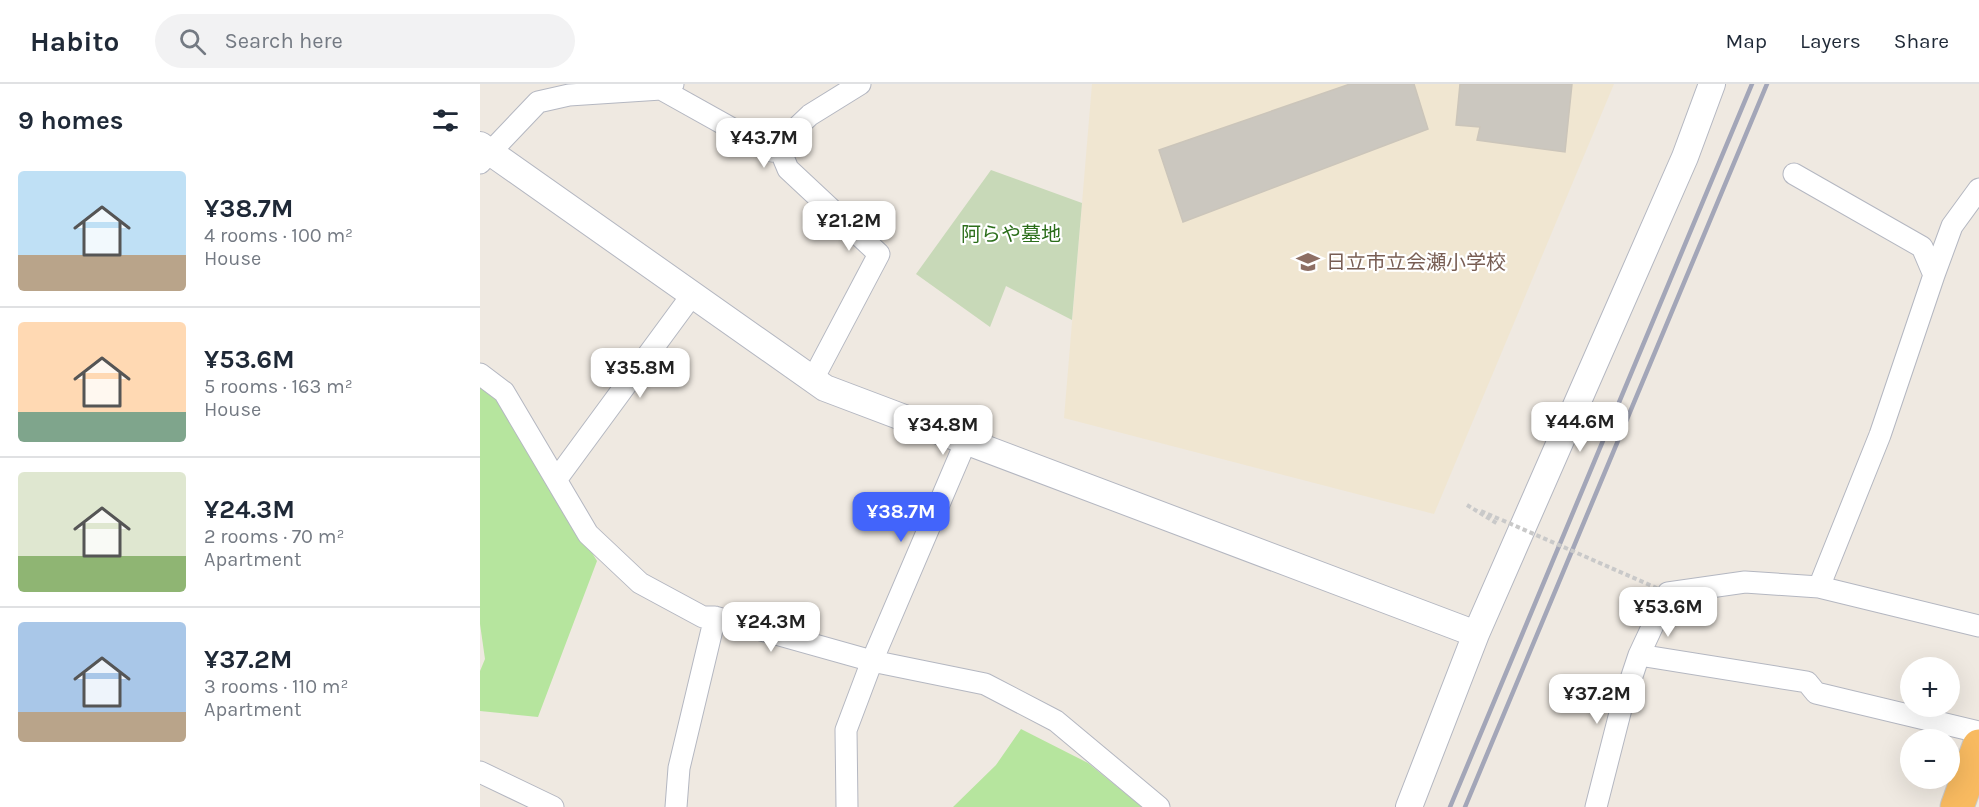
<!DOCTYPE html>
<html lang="en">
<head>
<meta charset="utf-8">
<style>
  :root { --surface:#fff; --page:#f2f2f3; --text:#1f2937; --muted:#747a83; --line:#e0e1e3; --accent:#4264fb }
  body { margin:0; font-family:Karla,"Noto Sans JP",sans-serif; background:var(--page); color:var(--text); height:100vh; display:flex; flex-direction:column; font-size:22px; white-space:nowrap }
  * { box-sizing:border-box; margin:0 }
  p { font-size:20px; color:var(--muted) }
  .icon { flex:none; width:33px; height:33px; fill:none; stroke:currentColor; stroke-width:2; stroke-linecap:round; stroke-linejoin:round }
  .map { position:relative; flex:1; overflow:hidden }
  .details { display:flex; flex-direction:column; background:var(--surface); width:480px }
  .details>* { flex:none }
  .buttons { position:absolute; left:1420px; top:573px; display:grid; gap:12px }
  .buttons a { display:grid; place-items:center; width:60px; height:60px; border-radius:50%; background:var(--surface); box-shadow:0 6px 24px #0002; font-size:30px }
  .price { position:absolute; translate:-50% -51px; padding:0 14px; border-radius:12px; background:#fff; color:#222; font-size:20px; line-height:39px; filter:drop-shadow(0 2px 3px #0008) }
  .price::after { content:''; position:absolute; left:50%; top:36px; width:18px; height:14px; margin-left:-9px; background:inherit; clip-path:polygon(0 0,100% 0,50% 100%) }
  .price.on { background:var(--accent); color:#fff }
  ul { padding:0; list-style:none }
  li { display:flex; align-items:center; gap:18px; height:150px; padding:0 18px }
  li+li { border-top:2px solid var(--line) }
  li span { display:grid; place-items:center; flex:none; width:168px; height:120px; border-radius:6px; color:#555 }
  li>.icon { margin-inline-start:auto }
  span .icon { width:72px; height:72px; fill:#fffc; stroke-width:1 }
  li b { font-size:26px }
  h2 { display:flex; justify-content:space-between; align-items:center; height:72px; padding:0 18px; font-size:26px }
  header { display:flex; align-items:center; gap:36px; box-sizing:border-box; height:84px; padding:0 30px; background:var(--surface); border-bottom:2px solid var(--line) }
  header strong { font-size:28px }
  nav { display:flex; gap:33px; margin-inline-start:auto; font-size:21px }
  .search { width:420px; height:54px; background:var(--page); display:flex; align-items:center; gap:15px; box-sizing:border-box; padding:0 21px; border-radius:33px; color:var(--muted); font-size:22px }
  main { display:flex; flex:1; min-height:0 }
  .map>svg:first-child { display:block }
</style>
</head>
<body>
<header>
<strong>Habito</strong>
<div class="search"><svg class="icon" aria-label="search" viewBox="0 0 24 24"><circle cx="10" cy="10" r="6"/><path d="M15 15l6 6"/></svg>Search here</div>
<nav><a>Map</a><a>Layers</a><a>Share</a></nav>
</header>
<main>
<section class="details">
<h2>9 homes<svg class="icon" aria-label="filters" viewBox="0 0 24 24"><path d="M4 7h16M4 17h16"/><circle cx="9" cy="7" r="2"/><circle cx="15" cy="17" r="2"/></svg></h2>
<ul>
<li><span style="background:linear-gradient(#bfe0f5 70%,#b9a48a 0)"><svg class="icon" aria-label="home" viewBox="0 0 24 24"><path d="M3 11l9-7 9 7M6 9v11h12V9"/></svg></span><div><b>¥38.7M</b><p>4 rooms · 100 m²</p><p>House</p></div></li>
<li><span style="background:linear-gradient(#ffd9b3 75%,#7fa58c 0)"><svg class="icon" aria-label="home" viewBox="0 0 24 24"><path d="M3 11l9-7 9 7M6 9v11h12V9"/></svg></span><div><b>¥53.6M</b><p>5 rooms · 163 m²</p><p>House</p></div></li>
<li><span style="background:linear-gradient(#dfe7d0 70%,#8fb573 0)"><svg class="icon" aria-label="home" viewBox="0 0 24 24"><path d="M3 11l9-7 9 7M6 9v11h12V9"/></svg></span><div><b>¥24.3M</b><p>2 rooms · 70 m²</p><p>Apartment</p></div></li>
<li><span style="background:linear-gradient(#a9c7e8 75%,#b9a48a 0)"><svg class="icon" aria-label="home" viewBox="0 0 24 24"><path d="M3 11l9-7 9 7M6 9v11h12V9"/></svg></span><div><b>¥37.2M</b><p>3 rooms · 110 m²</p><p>Apartment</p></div></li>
</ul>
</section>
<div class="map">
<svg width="1499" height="723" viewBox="0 0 1499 723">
  <rect width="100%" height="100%" fill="#efe9e1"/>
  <!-- education -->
  <path fill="#f0e6d1" d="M612 0H1134L954 430 584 334Z"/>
  <!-- green -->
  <path fill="#b6e59e" d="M0 300 18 314 117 477 58 633 0 627V587L5 575 0 540Z
    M541 645 608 679 662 723H473L516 681Z"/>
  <!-- cemetery -->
  <path fill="#c8d9b8" d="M511 86 602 119 592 236 526 202 510 243 436 190Z"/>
  <!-- building -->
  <path fill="#cbc7bf" stroke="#cbc5ba" stroke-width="1.5" d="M870 0H934L948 45 703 138 679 66Z
    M980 0H1092L1085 68 997 56 1000 43 976 41Z"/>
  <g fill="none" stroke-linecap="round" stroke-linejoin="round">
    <!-- minor casing -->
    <g stroke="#b4b7c1" stroke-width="23">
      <path id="minor" d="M181 5 292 67 330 31 380 0
        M298 61 308 85 399 170 333 295
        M0 79 58 18 89 11 181 5 193 0
        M1314 90 1442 163 1454 191 1400 351 1339 503
        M1454 191 1472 142 1499 105
        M0 290 24 308 108 450 160 499 223 533H235L392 577 505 600 576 637 679 723
        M76 396 212 211
        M1499 542 1339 503 1265 498 1188 509 1159 571 1327 598 1336 609 1499 648
        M0 688 73 723
        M196 723 199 684 235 533
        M367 723 366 646 392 577 486 357
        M1116 723 1141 625 1159 571"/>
    </g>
    <!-- tertiary casing -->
    <g stroke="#b4b7c1" stroke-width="28">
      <path id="tertiary" d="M0 61 345 304 996 550
        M929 723 996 550 1205 73 1232 0"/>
    </g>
    <!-- trunk casing -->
    <g stroke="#c9c9c9" stroke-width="35">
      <path id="trunk" d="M1477 723 1499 662"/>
    </g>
    <!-- path -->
    <path stroke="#c9c9c9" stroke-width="4" stroke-dasharray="4.5 3" stroke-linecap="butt" d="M987 421 1018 440
      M1001 427 1019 435"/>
    <!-- minor -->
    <use href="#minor" stroke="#fff" stroke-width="21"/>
    <!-- tertiary -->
    <use href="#tertiary" stroke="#fff" stroke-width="26"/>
    <!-- trunk -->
    <use href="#trunk" stroke="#f8ba60" stroke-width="33"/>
    <!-- rail -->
    <path stroke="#a3a6b8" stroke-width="4.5" d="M970 723 1272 0
      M985 723 1287 0"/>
    <!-- path-bridge -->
    <path stroke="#c9c9c9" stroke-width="4" stroke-dasharray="4.5 3" stroke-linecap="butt" d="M1022 436 1188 509"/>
  </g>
  <!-- icons -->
  <defs>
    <g id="school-bare" transform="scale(1.8)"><path d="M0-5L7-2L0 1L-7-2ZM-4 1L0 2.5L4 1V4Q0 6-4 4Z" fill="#8d6e63" stroke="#fff" stroke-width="2.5" paint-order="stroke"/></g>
  </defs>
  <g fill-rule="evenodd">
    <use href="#school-bare" x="828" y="178"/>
  </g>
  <g text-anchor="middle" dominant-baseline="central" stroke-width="4.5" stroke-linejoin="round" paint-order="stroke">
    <!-- park labels -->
    <g font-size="20" fill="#2c6e1b" stroke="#fff">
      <text x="531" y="150">阿らや墓地</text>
    </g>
    <!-- education labels -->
    <g font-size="20" fill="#785e54" stroke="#fff" text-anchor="start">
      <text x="846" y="178">日立市立会瀬小学校</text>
    </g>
  </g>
</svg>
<div class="buttons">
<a>+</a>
<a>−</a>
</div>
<b class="price" style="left:284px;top:85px">¥43.7M</b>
<b class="price" style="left:369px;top:168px">¥21.2M</b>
<b class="price" style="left:160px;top:315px">¥35.8M</b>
<b class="price" style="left:1100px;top:369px">¥44.6M</b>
<b class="price" style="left:463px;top:372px">¥34.8M</b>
<b class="price on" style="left:421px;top:459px">¥38.7M</b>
<b class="price" style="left:1188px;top:554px">¥53.6M</b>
<b class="price" style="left:291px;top:569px">¥24.3M</b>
<b class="price" style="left:1117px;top:641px">¥37.2M</b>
</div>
</main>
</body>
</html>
